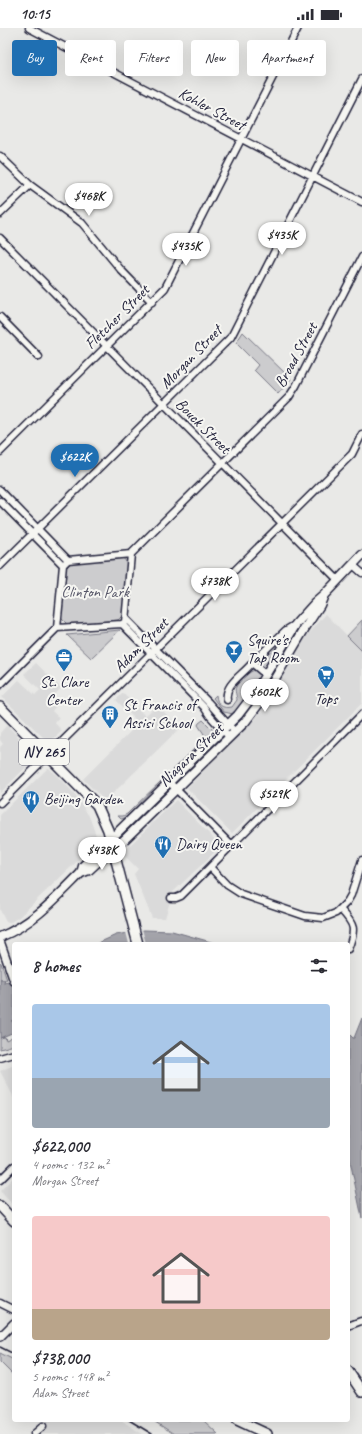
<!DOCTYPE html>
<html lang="en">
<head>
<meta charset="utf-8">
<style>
  :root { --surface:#fff; --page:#f2f2f3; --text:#2b2b33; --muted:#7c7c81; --accent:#1f6fb2 }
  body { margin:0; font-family:Caveat,sans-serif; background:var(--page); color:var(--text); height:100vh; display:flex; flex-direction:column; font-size:15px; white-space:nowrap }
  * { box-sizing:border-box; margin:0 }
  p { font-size:13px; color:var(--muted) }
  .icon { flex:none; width:22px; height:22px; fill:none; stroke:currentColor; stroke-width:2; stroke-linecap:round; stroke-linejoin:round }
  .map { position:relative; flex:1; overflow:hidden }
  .drawer { position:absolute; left:12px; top:914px; width:338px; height:480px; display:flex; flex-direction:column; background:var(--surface); border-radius:4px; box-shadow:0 4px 16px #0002 }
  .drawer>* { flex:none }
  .hud { position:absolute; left:12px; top:12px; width:338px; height:36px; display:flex; gap:8px }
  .price { position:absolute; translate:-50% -34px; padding:0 9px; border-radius:14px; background:#fff; color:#222; font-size:13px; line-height:26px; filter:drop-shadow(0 1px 2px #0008) }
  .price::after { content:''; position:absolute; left:50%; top:24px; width:12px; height:9px; margin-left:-6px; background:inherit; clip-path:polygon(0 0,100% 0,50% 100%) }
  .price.selected { background:var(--accent); color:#fff }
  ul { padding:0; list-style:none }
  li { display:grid; align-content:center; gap:8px; height:212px; padding:0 20px }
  li span { display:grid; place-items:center; height:124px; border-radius:4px; color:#555 }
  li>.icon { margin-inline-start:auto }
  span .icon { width:72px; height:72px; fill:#fffc; stroke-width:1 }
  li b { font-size:17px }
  h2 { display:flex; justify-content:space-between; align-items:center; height:48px; padding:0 20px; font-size:17px }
  .chip { padding:0 14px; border-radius:4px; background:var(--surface); box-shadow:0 4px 16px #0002; font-size:14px; line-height:36px }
  .chip.selected { background:var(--accent); color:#fff }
  .status { display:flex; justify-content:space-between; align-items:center; height:28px; padding:0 20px; background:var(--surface); direction:ltr }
  .status svg { height:11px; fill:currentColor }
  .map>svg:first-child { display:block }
</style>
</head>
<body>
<div class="status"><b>10:15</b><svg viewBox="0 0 49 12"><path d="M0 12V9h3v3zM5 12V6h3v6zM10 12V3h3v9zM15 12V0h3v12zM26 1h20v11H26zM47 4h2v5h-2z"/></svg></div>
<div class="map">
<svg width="362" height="1406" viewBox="0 0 362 1406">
  <rect width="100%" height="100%" fill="#e9e9e7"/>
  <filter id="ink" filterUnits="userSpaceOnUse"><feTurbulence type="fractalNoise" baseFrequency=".025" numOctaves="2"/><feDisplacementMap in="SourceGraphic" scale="8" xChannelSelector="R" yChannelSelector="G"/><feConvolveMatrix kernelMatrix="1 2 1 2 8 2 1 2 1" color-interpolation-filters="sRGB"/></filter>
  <g filter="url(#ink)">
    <!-- built -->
    <path fill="#dadada" d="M326 586 362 623V675L232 805 187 760 254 692 262 682 272 667 306 609Z
      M36 635 61 660 50 672 56 678 52 683 59 690 55 695 62 703 49 715 2 669 19 652 35 667 40 662 24 646Z
      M123 665 145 688 157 677 180 700 105 773 83 751 139 695 116 672Z
      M7 697 37 728 0 765V719L3 716 0 712V705Z
      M48 740H49L72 763 83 779 89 788 97 810 95 816 19 889 9 895 6 894 0 882V787Z
      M176 772 221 818 173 864 165 890H152L134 846 138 841 124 827 125 822Z
      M14 1037V1070L0 1043Z
      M14 1149V1178L0 1163Z
      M42 1392H121L142 1406H28Z"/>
    <!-- green -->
    <path fill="#ccccce" stroke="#777784" d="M243 304 291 351 278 366 254 342 258 337 236 315Z
      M122 529 128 536 123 587 118 592 68 597 61 590 66 540 71 535Z
      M305 590 306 591 268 657 266 656 268 650 291 610Z
      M362 592V623L347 608Z
      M120 602 91 630 67 607Z
      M285 606 265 641 259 638 258 633Z
      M256 642 259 645 260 648 249 666 233 686 224 684 213 670 216 667C217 677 222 681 232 679L237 672C237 668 234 663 236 659 239 653 250 642 256 642Z
      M203 692 214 703V705L172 747 167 748 203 712 204 706 198 697 199 695Z
      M161 753 160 758 129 789 121 791 118 788H123L127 786Z
      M0 934 1 935 7 952H0Z
      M14 1008V1017L0 1021V1010L5 1009 6 1012Z
      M0 1325 14 1332V1348L0 1334Z
      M152 1392H203L218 1406H174Z"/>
    <!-- water -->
    <path fill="#a5a5ac" stroke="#71717f" d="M144 902 172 903 218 916H96L116 907Z
      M0 952H5L4 955 14 953V991L11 993H14V1004L0 1010Z
      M362 990V1190L348 1123V1005L353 1010H354Z"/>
    <!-- pier -->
    <path fill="#e9e9e7" d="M142 901 146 916H129L126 904Z"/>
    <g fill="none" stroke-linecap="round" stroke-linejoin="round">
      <!-- minor casing -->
      <g stroke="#22223b" stroke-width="9">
        <path id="minor" d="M29 0 362 174
          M0 128 30 157 82 195 121 242 152 274
          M0 186 30 157
          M0 210 338 552
          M0 289 39 329
          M0 424 165 260 298 0
          M0 462 68 532
          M0 473 63 537
          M131 526 289 369 296 358 362 229
          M353 537 362 545
          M0 538 231 309 362 51
          M126 591 208 674 235 704
          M122 596 204 679 210 688 229 709
          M57 600 122 596 125 594 131 526
          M57 600 63 537 68 532 131 526
          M252 635 286 602 296 596
          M0 657 57 600
          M227 672C224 656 243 647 252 635L266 647
          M362 686 210 839 227 857 241 866 305 888 323 890 336 885 347 874 351 867 362 832
          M169 754 231 817
          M0 775 352 426 362 406
          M171 870H176L181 868 210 839
          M341 882C355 897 356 901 348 921
          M0 1030 14 1026
          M0 1152 14 1138
          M0 1275 14 1282
          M348 1298 361 1293
          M34 1406 43 1398"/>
      </g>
      <!-- tertiary casing -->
      <g stroke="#22223b" stroke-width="10">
        <path id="tertiary" d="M0 913 14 953
          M0 1309 14 1295"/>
      </g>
      <!-- secondary casing -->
      <g stroke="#22223b" stroke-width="11">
        <path id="secondary" d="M81 845 83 838 238 687 254 666 296 596 315 575 324 567 362 527
          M0 909C33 896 56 870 81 845L89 842 102 830 125 811 245 694 264 669 305 600 320 577 324 567"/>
      </g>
      <!-- primary casing -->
      <g stroke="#22223b" stroke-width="12">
        <path id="primary" d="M0 679 97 777 108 802 138 916
          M0 1178 14 1193
          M348 1343 362 1364
          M237 1392 267 1406"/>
      </g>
      <!-- minor -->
      <use href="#minor" stroke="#f6f6f2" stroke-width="6"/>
      <!-- tertiary -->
      <use href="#tertiary" stroke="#f6f6f2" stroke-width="7"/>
      <!-- secondary -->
      <use href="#secondary" stroke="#f6f6f2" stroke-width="8"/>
      <!-- primary -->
      <use href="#primary" stroke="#f6f6f2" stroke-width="9"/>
      <!-- rail -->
      <path stroke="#22223b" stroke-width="1.5" d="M0 1319 14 1326
        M129 1392 152 1406"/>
    </g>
  </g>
  <!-- icons -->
  <defs>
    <g id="bar-pin" transform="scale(0.9)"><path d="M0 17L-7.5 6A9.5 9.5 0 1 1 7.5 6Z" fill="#1f6fb2" stroke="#f6f6f2"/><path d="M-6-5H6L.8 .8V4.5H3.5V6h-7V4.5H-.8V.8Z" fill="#fff"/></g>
    <g id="office-pin" transform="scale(0.9)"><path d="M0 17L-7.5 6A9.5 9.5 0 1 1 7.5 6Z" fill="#1f6fb2" stroke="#f6f6f2"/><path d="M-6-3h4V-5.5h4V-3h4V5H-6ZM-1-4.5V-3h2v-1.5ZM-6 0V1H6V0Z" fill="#fff"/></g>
    <g id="supermarket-pin" transform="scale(0.9)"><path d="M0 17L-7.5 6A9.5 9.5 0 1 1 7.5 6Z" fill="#1f6fb2" stroke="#f6f6f2"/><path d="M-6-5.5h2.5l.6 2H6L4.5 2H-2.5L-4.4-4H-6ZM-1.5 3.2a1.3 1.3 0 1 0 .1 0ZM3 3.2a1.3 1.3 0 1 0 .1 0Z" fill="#fff"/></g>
    <g id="building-pin" transform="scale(0.9)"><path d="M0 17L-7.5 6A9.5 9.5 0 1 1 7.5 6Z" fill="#1f6fb2" stroke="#f6f6f2"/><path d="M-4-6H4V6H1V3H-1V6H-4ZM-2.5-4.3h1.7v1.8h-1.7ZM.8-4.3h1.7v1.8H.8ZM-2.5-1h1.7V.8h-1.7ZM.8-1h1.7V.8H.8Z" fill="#fff"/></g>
    <g id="restaurant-pin" transform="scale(0.9)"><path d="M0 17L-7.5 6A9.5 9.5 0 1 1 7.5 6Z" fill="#1f6fb2" stroke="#f6f6f2"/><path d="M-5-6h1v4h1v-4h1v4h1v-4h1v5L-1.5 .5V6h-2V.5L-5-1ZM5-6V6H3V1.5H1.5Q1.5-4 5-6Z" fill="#fff"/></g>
  </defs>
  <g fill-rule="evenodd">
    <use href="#bar-pin" x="234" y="621"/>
    <use href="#office-pin" x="64" y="629"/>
    <use href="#supermarket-pin" x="326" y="646"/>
    <use href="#building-pin" x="110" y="686"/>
    <use href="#restaurant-pin" x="31" y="771"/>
    <use href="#restaurant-pin" x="163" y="816"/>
  </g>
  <g text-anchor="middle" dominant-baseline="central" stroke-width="4" stroke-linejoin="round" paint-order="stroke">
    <!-- shield labels -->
    <rect fill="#f6f6f2" stroke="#626272" stroke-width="1" x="19" y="711" width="50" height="26" rx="3"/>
    <g font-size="15" font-weight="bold" fill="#22223b">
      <text x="44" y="724">NY 265</text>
    </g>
    <!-- street labels -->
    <g font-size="16" fill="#22223b" stroke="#f6f6f2">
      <text transform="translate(212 81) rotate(28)">Kohler Street</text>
      <text transform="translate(117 289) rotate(-45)">Fletcher Street</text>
      <text transform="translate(296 327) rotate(-61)">Broad Street</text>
      <text transform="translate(191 329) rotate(-46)">Morgan Street</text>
      <text transform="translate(203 398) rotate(45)">Bouck Street</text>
      <text transform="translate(141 617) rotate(-45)">Adam Street</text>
      <text transform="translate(191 727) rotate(-44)">Niagara Street</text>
    </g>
    <!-- park labels -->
    <g font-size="16" fill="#555567" stroke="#f6f6f2">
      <text x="95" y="564">Clinton Park</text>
    </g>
    <!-- poi labels -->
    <g font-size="16" fill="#22223b" stroke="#f6f6f2" text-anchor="start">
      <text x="247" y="612">Squire's<tspan x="247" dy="18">Tap Room</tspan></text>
      <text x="64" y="654" text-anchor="middle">St. Clare<tspan x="64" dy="18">Center</tspan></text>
      <text x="326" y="671" text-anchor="middle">Tops</text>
      <text x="123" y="677">St Francis of<tspan x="123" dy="18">Assisi School</tspan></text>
      <text x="44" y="771">Beijing Garden</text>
      <text x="176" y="816">Dairy Queen</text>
    </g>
  </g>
</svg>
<b class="price" style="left:89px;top:189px">$468K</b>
<b class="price" style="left:282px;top:228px">$435K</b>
<b class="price" style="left:186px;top:239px">$435K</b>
<b class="price selected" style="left:75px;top:450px">$622K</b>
<b class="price" style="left:215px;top:574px">$738K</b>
<b class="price" style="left:265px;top:685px">$602K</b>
<b class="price" style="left:274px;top:787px">$529K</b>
<b class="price" style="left:102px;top:843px">$438K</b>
<div class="hud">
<a class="chip selected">Buy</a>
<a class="chip">Rent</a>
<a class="chip">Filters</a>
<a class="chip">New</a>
<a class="chip">Apartment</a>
</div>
<section class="drawer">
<h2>8 homes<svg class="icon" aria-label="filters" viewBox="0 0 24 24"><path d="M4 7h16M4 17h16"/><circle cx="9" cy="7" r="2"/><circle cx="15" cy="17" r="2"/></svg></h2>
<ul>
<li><span style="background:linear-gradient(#a9c7e8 60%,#9aa5b1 0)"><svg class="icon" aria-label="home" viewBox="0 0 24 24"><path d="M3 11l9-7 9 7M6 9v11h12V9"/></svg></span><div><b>$622,000</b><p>4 rooms · 132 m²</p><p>Morgan Street</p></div></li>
<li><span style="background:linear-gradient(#f6c9c9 75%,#b9a48a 0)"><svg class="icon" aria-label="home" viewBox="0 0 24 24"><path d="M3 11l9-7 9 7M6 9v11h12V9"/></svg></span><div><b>$738,000</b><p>5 rooms · 148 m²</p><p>Adam Street</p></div></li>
</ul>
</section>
</div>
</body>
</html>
